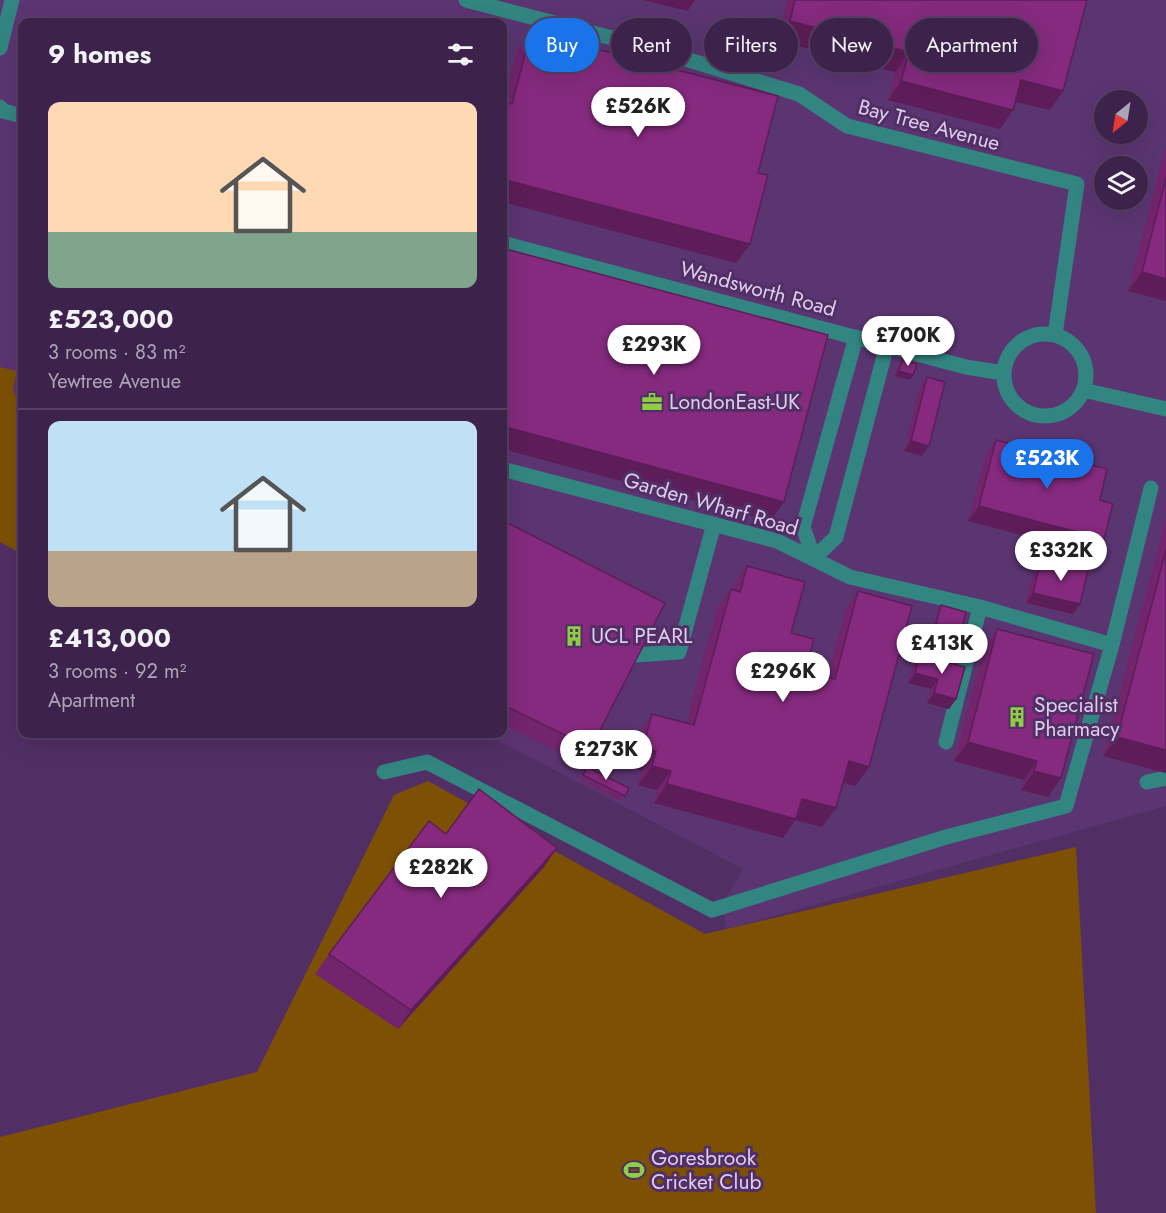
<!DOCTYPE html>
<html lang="en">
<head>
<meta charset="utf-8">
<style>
  :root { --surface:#3d234c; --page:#442b53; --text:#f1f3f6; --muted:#ada4b5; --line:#564064; --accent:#1a73e8 }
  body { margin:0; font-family:Jost,sans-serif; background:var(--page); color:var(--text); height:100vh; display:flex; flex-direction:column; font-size:22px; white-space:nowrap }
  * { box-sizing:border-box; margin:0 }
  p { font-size:20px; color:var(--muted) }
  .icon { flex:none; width:33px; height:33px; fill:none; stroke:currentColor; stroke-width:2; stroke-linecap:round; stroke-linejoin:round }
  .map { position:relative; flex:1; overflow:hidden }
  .details { position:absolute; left:18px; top:18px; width:489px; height:720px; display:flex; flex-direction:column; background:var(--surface); border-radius:12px; box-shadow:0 6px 24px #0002,0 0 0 2px var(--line) }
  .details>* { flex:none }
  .hud { position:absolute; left:525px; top:18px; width:550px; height:54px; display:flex; gap:12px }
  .needle { width:39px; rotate:210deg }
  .fabs { position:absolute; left:1094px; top:90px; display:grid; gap:12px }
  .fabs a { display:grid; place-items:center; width:54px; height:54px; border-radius:50%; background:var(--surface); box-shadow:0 6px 24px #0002,0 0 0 2px var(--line); font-size:30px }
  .price { position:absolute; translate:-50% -51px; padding:0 14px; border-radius:21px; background:#fff; color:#222; font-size:20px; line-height:39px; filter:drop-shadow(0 2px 3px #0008) }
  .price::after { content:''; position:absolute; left:50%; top:36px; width:18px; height:14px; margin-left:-9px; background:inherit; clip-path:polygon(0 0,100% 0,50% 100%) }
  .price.selected { background:var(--accent); color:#fff }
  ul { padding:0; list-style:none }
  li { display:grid; align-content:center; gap:12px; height:318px; padding:0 30px }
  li+li { border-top:2px solid var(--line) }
  li span { display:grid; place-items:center; height:186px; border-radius:12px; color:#555 }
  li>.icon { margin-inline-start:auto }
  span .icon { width:108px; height:108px; fill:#fffc; stroke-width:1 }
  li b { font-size:26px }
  h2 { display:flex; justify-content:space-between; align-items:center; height:72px; padding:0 30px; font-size:26px }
  .pill { padding:0 21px; border-radius:27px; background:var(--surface); box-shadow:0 6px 24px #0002,0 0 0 2px var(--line); font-size:21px; line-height:54px }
  .pill.selected { background:var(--accent); color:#fff }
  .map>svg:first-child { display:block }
</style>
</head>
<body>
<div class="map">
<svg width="1166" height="1213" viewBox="0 0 1166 1213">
  <rect width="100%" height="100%" fill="#512f65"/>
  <!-- built -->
  <path fill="#5b3572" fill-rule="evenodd" d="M0 0H1166V806L727 929 722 906 743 869 486 734H502V22H22V409L13 390 17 372 0 367ZM1104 100H1137V134H1104ZM1104 166H1137V200H1104Z"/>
  <!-- green -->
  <path fill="#7d5004" d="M0 367 17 371 13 390 22 409V554L0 542Z
    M428 781 705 934 1076 847 1096 1213H0V1137L257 1072 394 795Z"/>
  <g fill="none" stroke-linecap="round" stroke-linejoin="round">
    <!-- minor -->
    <path stroke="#338582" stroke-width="15" d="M466 0 647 47 799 94 847 126 1077 184 1055 335
      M0 48 12 0
      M0 107 3 111 22 116
      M502 243 966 367 1003 373
      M1004 375a41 41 0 1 1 82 0a41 41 0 1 1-82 0Z
      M856 337 803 527 814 558 836 537 887 345
      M1083 390 1166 409
      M502 469 777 541 850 577 980 607 1112 645
      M635 655 679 652 714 524
      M946 742 980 607
      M384 772 427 762 712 910 946 837 1066 806 1112 645 1151 488
      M1147 782 1166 778"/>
  </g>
  <!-- wall -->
  <path fill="#72246c" d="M787 0H1087L1050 110 1015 102 1000 129 888 100 895 72 777 40Z
    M531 32 758 173 736 263 504 102 517 51Z
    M1166 146V301L1128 291Z
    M902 360 910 380 895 376 898 365Z
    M927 377 922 456 904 451 920 387Z
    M996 440 1100 500 1104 539 1094 554 968 521 986 454Z
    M1166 518V773L1103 756Z
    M502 520 591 748 580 763 502 724Z
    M1041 559 1073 614 1026 603 1034 569Z
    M747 566 791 633 805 671 827 677 845 611 858 591 869 767 855 786 843 783 822 827 795 820 783 838 654 803 657 790 638 785 642 770 630 767 639 733 652 714 686 723 717 608 731 589H732L733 585Z
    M941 605 957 636 933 629 938 610Z
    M997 629 1061 778 1048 797 1021 790 1024 780 954 761 984 648Z
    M920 655 956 699 949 709 927 703 931 689 908 683 913 665Z
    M587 767 625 796 621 801 580 780Z
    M446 834 544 867 398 1029 315 974 329 954Z"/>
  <!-- shaded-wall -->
  <path fill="#5d1d58" d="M643 0H695L688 11Z
    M790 21 909 52 895 72 777 40Z
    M1021 80 1063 91 1050 110 1007 100Z
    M901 81 1013 110 1000 129 888 100Z
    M502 179 750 244 736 263 502 202Z
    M1142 272 1166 279V301L1128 291Z
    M899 371 913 375 910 380 895 376Z
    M502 426 784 502 770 521 502 449Z
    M911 441 929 446 922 456 904 451Z
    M979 506 1104 539 1094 554 968 521Z
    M1033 593 1080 604 1073 614 1026 603Z
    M936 624 961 631 957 636 933 629Z
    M915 673 938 679 931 689 908 683Z
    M934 693 956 699 949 709 927 703Z
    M1117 737 1166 750V773L1103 756Z
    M968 742 1037 761 1024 780 954 761Z
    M643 747 656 751 642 770 630 767Z
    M849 761 869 767 855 786 835 780Z
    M652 766 671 771 657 790 638 785Z
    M1034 771 1061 778 1048 797 1021 790Z
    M667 784 802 799 836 808 822 827 795 820 783 838 654 803Z
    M557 848 544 867 398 1029 411 1010Z"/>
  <!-- building -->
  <path fill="#852a7e" stroke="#5d1d58" stroke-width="1.5" d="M795 0H1087L1063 91 1021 80 1013 110 901 81 909 52 790 21Z
    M531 32 778 96 758 173 768 175 750 244 502 179V102L512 104Z
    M1166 178V279L1142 272Z
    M502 248 828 335 784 502 502 426Z
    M902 360 917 364 913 375 899 371Z
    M927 377 945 382 929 446 911 441Z
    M996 440 1107 469 1100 500 1113 504 1104 539 979 506Z
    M502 520 665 603 591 748 502 704Z
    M1166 550V750L1117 737Z
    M1041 559 1088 570 1080 604 1033 593Z
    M747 566 805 582 791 633 814 639 805 671 835 679 858 591 912 606 869 767 849 761 836 808 802 799 796 819 667 784 671 771 652 766 656 751 643 747 652 714 694 725 731 589 740 592Z
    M941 605 966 612 961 631 936 624Z
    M997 629 1094 654 1061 778 1034 771 1037 761 968 742Z
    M920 655 965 667 956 699 934 693 938 679 915 673Z
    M587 767 629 788 625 796 583 775Z
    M479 789 557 848 411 1010 329 954 429 821 446 834Z"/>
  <!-- icons -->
  <defs>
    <g id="office-bare" transform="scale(1.62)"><path d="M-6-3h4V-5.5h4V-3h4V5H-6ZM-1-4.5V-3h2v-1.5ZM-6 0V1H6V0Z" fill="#8dce44" stroke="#512f65" stroke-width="2.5" paint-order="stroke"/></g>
    <g id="building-bare" transform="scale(1.62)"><path d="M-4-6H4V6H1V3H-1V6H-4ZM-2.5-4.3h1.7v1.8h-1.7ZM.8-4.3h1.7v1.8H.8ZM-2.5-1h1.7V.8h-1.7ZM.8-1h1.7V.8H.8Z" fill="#8dce44" stroke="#512f65" stroke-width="2.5" paint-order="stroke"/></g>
    <g id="stadium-bare" transform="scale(1.62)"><path d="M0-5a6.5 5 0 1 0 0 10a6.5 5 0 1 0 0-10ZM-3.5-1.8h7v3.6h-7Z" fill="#8dce44" stroke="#512f65" stroke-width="2.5" paint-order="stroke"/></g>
  </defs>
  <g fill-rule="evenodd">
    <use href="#office-bare" x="652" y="402"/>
    <use href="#building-bare" x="574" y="636"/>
    <use href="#building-bare" x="1017" y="717"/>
    <use href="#stadium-bare" x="634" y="1170"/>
  </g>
  <g text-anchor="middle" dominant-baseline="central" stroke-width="6" stroke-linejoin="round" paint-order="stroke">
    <!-- street labels -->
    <g font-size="21" fill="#dfcded" stroke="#512f65">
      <text transform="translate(929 125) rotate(15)">Bay Tree Avenue</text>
      <text transform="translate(758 289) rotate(15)">Wandsworth Road</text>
      <text transform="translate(711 504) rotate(16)">Garden Wharf Road</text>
    </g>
    <!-- poi labels -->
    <g font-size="21" fill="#dfcded" stroke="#512f65" text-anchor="start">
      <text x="669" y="402">LondonEast-UK</text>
      <text x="591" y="636">UCL PEARL</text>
      <text x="1034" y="705">Specialist<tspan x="1034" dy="24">Pharmacy</tspan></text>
      <text x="651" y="1158">Goresbrook<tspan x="651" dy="24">Cricket Club</tspan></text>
    </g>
  </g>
</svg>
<div class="fabs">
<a><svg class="needle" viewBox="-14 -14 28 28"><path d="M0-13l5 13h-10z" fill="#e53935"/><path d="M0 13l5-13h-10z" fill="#ada4b5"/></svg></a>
<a><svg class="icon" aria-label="layers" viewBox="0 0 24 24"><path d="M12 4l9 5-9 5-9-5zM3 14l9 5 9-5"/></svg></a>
</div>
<b class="price" style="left:638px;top:138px">£526K</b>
<b class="price" style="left:908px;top:367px">£700K</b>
<b class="price" style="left:654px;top:376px">£293K</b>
<b class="price selected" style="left:1047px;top:490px">£523K</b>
<b class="price" style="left:1061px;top:582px">£332K</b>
<b class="price" style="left:942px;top:675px">£413K</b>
<b class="price" style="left:783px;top:703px">£296K</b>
<b class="price" style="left:606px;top:781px">£273K</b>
<b class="price" style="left:441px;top:899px">£282K</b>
<div class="hud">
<a class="pill selected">Buy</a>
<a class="pill">Rent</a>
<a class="pill">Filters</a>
<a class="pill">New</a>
<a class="pill">Apartment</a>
</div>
<section class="details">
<h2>9 homes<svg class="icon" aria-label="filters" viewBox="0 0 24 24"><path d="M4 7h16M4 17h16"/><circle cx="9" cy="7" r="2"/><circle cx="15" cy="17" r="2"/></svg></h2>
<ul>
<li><span style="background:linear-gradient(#ffd9b3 70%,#7fa58c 0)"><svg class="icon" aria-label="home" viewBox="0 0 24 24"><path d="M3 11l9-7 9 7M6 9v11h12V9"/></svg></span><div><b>£523,000</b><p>3 rooms · 83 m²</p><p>Yewtree Avenue</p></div></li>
<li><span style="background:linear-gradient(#bfe0f5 70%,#b9a48a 0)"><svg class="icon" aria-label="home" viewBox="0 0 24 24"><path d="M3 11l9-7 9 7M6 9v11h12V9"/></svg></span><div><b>£413,000</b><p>3 rooms · 92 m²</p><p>Apartment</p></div></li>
</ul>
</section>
</div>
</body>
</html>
